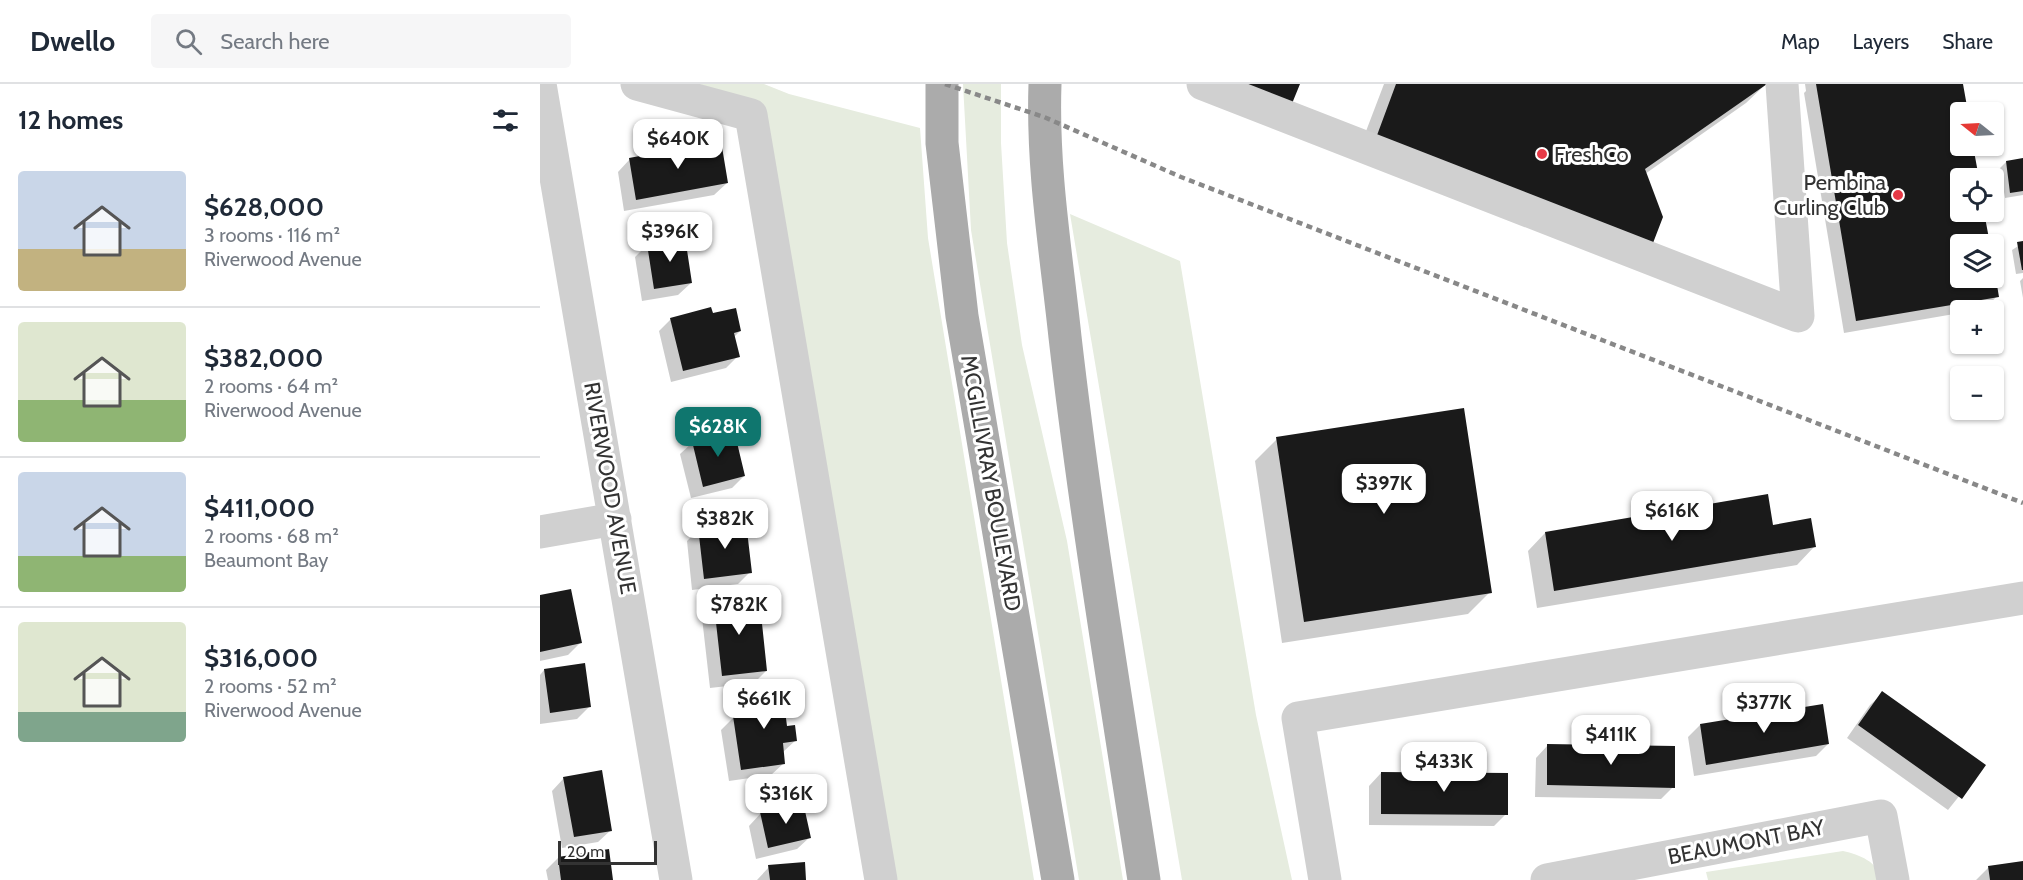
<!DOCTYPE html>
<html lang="en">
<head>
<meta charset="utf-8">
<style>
  :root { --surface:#fff; --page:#f6f6f7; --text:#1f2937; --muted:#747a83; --line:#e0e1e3; --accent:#0f766e }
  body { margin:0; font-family:Cabin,sans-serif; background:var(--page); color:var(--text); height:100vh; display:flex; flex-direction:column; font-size:22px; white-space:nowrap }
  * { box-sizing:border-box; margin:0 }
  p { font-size:20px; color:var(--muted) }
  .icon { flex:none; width:33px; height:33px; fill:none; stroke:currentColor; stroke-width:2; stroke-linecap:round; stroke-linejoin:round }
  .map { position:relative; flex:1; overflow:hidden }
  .sheet { display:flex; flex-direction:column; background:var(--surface); width:540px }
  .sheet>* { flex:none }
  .needle { width:39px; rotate:288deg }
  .buttons { position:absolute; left:1410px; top:18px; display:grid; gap:12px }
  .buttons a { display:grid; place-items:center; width:54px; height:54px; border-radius:6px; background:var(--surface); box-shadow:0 2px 4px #0004; font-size:30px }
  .scale { position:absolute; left:18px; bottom:15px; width:99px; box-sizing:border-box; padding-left:6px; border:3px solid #333; border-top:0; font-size:16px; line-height:21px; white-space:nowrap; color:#333; -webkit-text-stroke:4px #fff; paint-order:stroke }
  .price { position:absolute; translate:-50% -51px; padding:0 14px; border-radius:12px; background:#fff; color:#222; font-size:20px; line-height:39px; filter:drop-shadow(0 2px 3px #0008) }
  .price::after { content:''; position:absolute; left:50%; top:36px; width:18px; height:14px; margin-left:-9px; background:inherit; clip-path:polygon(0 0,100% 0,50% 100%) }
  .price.on { background:var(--accent); color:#fff }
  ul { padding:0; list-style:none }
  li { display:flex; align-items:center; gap:18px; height:150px; padding:0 18px }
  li+li { border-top:2px solid var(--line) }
  li span { display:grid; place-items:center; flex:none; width:168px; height:120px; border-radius:6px; color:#555 }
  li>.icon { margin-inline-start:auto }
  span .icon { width:72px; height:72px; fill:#fffc; stroke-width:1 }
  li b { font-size:26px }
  h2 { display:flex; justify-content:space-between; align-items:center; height:72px; padding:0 18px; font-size:26px }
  header { display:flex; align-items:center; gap:36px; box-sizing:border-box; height:84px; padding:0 30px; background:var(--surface); border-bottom:2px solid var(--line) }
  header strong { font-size:28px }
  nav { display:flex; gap:33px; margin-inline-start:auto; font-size:21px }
  .search { width:420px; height:54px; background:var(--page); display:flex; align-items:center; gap:15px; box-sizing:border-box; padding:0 21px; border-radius:6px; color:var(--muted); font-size:22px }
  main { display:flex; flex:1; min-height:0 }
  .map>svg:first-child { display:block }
</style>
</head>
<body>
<header>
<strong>Dwello</strong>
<div class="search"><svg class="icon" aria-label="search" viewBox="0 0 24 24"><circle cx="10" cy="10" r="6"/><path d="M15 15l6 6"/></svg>Search here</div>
<nav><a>Map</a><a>Layers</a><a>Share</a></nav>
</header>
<main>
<section class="sheet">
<h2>12 homes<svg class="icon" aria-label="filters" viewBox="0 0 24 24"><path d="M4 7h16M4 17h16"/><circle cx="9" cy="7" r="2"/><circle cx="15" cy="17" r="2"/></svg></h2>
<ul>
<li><span style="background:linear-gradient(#c9d6e8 65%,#c2b280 0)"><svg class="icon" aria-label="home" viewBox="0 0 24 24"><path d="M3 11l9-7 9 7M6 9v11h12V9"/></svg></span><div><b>$628,000</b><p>3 rooms · 116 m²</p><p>Riverwood Avenue</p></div></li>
<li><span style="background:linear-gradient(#dfe7d0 65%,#8fb573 0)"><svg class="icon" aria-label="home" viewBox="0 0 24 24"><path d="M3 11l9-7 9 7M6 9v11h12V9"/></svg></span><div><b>$382,000</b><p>2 rooms · 64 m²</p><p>Riverwood Avenue</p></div></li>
<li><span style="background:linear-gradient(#c9d6e8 70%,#8fb573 0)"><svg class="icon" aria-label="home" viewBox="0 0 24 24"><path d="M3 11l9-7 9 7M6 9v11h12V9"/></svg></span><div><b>$411,000</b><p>2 rooms · 68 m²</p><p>Beaumont Bay</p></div></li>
<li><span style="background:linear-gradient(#dfe7d0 75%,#7fa58c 0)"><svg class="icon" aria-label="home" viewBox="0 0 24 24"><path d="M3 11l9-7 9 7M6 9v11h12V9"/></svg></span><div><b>$316,000</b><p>2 rooms · 52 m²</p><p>Riverwood Avenue</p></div></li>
</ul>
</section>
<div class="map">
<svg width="1483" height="796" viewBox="0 0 1483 796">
  <rect width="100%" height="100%" fill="#fff"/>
  <!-- green -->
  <path fill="#e6ecdf" d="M97 0H224L249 10 380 44 388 154 494 796H348L211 32Z
    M423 0H461V59L467 159 482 261 527 457 583 796H539L431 146Z
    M530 130 640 177 716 631 752 796H642Z
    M1303 767C1320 771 1337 777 1342 796H1168L1166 788Z"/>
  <!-- shadow -->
  <path fill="#0003" d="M844 0H1226L1206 19 1105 90 815 76Z
    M1265 0H1421L1426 28H1420V62H1432L1437 94H1420V128H1443L1448 160H1420V194H1454V191L1457 212 1445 225 1420 226V229L1304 249 1264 9 1266 7Z
    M90 75 187 99 174 111 84 127 78 88Z
    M1483 75V111L1465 114 1460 84 1466 78Z
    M1483 159V189L1476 190 1472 166Z
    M107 161 151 199 138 211 102 217 95 173Z
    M1483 194V214L1480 197Z
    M172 231 200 247 194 253 198 272 186 284 131 298 119 247 131 235Z
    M737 355 950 508 928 530 742 559 715 377Z
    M153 358 204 392 192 404 151 414 140 370Z
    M1232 442 1274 463 1257 481 997 524 988 467 1005 449Z
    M159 445 210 488 198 500 152 506 147 457Z
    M0 512 40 559 28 571 0 577Z
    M173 513 209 533 226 587 214 599 170 604 161 525Z
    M4 586 50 622 37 635 0 640V591Z
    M209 609 246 644 256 656 243 668 244 679 231 691 189 697 181 646 194 633H198L196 621Z
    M1343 609 1444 681 1408 726 1307 654 1330 621Z
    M1160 641 1288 660 1276 672 1154 692 1148 653Z
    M1008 661 1133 703 1121 715 995 713 996 674Z
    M841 689 966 730 954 742 829 741V702Z
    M24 694 71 746 58 758 22 764 12 707Z
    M221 729 270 753 257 765 216 775 209 742Z
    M18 774 72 796H8L6 786Z
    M1483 778V796H1436L1448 784Z
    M229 783 265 796H217Z"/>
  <!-- building -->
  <path fill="#1a1a1a" d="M695 0H760L751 22Z
    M856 0H1227L1105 85 1123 133 1113 159 836 54Z
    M1276 0H1423L1428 28H1420V62H1433L1439 94H1420V128H1444L1450 160H1420V194H1454L1455 189 1459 213 1316 237Z
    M181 57 188 99 96 116 89 74Z
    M1483 74V107L1470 109 1466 77Z
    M145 153 152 199 114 205 107 160Z
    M1483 157V186H1482L1477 158Z
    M171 223 173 229 196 224 201 247 194 249 200 273 143 287 130 234Z
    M924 324 952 509 764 538 736 353Z
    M194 346 205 392 163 403 152 357Z
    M1228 410 1233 441 1271 434 1276 463 1014 507 1005 448Z
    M206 438 212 489 164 495 158 443Z
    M31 505 42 559 0 568V511Z
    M207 508 210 532 221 530 227 587 182 592 173 512Z
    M45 579 51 623 10 629 4 585Z
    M242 603 247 642 255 641 257 657 243 659 245 680 201 686 193 632 211 630 208 608Z
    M1342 607 1446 681 1422 715 1318 641Z
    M1283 620 1289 660 1166 681 1160 640Z
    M1007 660 1135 662V704L1007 701Z
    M62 686 72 747 34 753 23 693Z
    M841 688 968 689V731L841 730Z
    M263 718 271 754 228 764 220 728Z
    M69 765 73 796H21L18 773Z
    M1483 777V796H1450L1448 782Z
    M265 778 266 796H230L228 781Z"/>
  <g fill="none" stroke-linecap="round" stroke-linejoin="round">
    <!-- minor -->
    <path stroke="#d0d0d0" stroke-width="33" d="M0 0 136 796
      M97 0 211 31 341 796
      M663 0 1258 232 1242 0
      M0 448 75 435
      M785 796 758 634 1483 514
      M1007 796 1341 732 1353 796"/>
    <!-- major -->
    <path stroke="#ababab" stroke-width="33" d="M402 0V59L422 232 518 796
      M505 0C502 85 516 168 525 253 546 435 576 615 604 796"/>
    <!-- rail -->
    <path stroke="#888" stroke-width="4.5" stroke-dasharray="6 4.5" stroke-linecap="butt" d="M405 0 504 33 641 93 1483 419"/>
  </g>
  <!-- markers -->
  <g fill="#e63946" stroke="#fff" stroke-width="2">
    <circle cx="1002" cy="70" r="6"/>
    <circle cx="1358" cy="111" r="6"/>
  </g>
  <g text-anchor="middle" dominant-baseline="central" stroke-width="6" stroke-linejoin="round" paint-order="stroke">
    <!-- poi labels -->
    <g font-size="22" fill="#333" stroke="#fff" text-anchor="start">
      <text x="1014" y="70">FreshCo</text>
      <text x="1346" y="98" text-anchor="end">Pembina<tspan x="1346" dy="25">Curling Club</tspan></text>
    </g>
    <!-- street labels -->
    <g font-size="22" fill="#333" stroke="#fff">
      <text transform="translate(451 399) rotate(80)">MCGILLIVRAY BOULEVARD</text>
      <text transform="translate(70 404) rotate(80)">RIVERWOOD AVENUE</text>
      <text transform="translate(1206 758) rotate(-11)">BEAUMONT BAY</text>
    </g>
  </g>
</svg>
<div class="buttons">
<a><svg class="needle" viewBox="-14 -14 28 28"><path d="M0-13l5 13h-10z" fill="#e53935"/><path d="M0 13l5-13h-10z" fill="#747a83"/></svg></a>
<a><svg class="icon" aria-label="locate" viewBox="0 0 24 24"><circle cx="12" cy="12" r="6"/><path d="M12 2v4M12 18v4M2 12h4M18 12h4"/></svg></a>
<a><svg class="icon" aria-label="layers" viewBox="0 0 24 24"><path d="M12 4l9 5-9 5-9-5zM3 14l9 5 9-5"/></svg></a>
<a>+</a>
<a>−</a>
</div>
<div class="scale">20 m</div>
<b class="price" style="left:138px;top:86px">$640K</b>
<b class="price" style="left:130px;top:179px">$396K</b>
<b class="price on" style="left:178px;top:374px">$628K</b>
<b class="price" style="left:844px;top:431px">$397K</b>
<b class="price" style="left:1132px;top:458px">$616K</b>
<b class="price" style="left:185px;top:466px">$382K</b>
<b class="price" style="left:199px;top:552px">$782K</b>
<b class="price" style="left:224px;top:646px">$661K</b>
<b class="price" style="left:1224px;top:650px">$377K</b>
<b class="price" style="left:1071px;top:682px">$411K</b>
<b class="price" style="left:904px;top:709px">$433K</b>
<b class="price" style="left:246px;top:741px">$316K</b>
</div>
</main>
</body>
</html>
